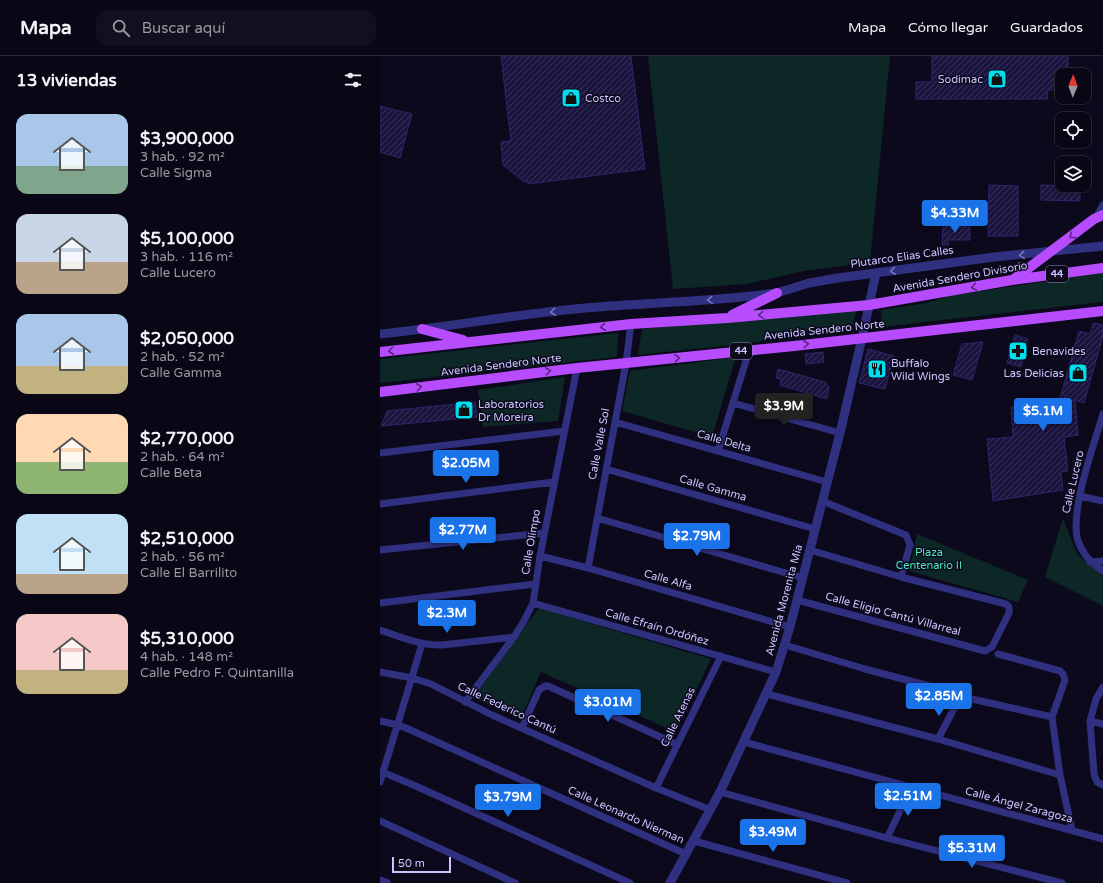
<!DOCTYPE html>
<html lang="es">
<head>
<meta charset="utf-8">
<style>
  :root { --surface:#090715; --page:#12101e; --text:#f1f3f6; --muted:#9999a0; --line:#292834; --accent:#1a73e8 }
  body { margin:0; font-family:"Varela Round",sans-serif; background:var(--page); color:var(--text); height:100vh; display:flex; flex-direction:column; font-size:15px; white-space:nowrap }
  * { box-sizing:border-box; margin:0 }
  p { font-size:13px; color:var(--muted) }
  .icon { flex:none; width:22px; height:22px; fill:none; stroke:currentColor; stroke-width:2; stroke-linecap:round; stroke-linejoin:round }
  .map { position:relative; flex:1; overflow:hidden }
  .drawer { display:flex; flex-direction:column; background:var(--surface); width:380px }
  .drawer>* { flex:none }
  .needle { width:26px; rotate:1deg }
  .fabs { position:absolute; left:675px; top:12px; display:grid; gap:8px }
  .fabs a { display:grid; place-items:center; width:36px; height:36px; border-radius:8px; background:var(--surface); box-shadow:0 1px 3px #0004,0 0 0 1px var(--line); font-size:20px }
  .scale { position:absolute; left:12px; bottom:10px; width:59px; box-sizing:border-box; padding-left:4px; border:2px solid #cac5ff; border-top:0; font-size:11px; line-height:14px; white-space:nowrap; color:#cac5ff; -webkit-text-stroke:3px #0c091c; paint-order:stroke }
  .price { position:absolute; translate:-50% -34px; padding:0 9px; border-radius:4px; background:var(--accent); color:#fff; font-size:13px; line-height:26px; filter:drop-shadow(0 1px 2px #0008) }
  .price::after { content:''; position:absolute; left:50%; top:24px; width:12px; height:9px; margin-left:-6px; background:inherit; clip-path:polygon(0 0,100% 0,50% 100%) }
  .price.selected { background:#222; color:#fff }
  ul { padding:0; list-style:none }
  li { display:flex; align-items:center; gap:12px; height:100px; padding:0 16px }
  li span { display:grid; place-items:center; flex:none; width:112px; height:80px; border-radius:12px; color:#555 }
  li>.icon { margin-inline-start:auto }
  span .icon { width:48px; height:48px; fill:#fffc; stroke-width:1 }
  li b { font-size:17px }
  h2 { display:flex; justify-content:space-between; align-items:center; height:48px; padding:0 16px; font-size:17px }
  header { display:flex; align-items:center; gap:24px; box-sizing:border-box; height:56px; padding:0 20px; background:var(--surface); border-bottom:1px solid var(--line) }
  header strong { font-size:19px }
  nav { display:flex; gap:22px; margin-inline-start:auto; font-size:14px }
  .search { width:280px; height:36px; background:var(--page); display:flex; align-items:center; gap:10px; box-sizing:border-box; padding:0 14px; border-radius:12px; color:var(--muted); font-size:15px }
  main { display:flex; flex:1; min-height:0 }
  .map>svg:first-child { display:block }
</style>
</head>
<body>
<header>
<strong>Mapa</strong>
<div class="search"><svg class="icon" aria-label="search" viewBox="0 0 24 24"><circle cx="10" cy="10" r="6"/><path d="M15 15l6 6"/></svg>Buscar aquí</div>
<nav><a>Mapa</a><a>Cómo llegar</a><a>Guardados</a></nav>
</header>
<main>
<section class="drawer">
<h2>13 viviendas<svg class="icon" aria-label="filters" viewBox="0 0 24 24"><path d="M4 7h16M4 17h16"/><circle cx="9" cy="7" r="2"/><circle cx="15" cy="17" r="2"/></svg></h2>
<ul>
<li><span style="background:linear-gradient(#a9c7e8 65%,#7fa58c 0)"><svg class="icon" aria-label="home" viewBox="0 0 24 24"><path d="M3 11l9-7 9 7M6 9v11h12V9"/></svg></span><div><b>$3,900,000</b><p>3 hab. · 92 m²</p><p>Calle Sigma</p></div></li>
<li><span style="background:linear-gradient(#c9d6e8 60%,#b9a48a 0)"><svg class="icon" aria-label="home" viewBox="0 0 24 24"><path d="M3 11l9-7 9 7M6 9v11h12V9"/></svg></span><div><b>$5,100,000</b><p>3 hab. · 116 m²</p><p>Calle Lucero</p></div></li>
<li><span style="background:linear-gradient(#a9c7e8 65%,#c2b280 0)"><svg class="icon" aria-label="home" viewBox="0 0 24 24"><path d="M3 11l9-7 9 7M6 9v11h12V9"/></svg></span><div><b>$2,050,000</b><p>2 hab. · 52 m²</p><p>Calle Gamma</p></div></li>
<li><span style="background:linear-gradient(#ffd9b3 60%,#8fb573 0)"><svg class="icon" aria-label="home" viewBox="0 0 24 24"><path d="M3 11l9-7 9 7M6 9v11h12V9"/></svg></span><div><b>$2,770,000</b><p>2 hab. · 64 m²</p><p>Calle Beta</p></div></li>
<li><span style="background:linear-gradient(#bfe0f5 75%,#b9a48a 0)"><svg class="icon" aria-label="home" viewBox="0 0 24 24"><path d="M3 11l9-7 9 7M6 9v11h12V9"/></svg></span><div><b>$2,510,000</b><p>2 hab. · 56 m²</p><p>Calle El Barrilito</p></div></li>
<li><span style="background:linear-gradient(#f6c9c9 70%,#c2b280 0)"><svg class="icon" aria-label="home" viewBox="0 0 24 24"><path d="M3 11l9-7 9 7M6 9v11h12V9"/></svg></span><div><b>$5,310,000</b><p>4 hab. · 148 m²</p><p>Calle Pedro F. Quintanilla</p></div></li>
</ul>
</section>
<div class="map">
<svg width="723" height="827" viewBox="0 0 723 827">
  <defs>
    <pattern id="building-hatch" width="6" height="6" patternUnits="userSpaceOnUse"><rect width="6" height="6" fill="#1b143f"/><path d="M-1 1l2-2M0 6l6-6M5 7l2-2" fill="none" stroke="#3b355c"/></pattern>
  </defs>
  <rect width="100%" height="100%" fill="#0c091c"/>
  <!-- green -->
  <path fill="#0c2725" d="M268 0H510L490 206 424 215 367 228 293 233Z
    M723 217V246L502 271 501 254 546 247 573 239Z
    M477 253 472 270 409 277 378 286 258 299 262 273Z
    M238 277 237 301 0 327V303Z
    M356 301 332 381 242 355 250 315Z
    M185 321 178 365 103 371 98 334Z
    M683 462 697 498 723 520V550L665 521Z
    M537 478 648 524 638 546 529 515Z
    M159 552 331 603 296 676 161 616 141 662 92 641Z"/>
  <!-- building -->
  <path fill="url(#building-hatch)" stroke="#30246d" d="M121 0H251L265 113 148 128V125L144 126 123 109 121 86 131 85Z
    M552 0H688V19H682V34H668L667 43H536V26H552Z
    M0 50 32 58 20 102 0 96Z
    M609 129 638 130V180H608Z
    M661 129 700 130V145L661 144Z
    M563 169H568V171H590V184H568V189H562Z
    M713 267 723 269V280L704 347 695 344 698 379 684 381 688 415 681 416 683 434 613 445 607 383 633 381 631 351 679 346 699 275 710 278Z
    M635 279 648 283 641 311 627 307Z
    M603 286 592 324 573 319 582 288Z
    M488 293 514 300 505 333 479 327Z
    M443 296 444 306 426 308 425 298Z
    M398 313 445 326 449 331 447 343 400 329 401 323 396 322Z
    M95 346 97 361 1 370 7 355Z"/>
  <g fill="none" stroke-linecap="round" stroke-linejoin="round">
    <!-- minor -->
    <path stroke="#303080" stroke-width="7" d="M715 163 723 149
      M353 347 460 377
      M723 358C714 388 689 457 698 485 703 499 712 508 723 515
      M235 366 447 426
      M338 395 369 295
      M0 397 184 375
      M226 413 435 473
      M700 440 723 445
      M442 445 526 479 530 489 521 521
      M0 448 174 426
      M217 462 423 522
      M0 494 164 477
      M160 500 208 512 410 571
      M710 506 723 505
      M208 512 246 307 251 268
      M417 544 605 595 612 591 629 557V551L626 548 521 521 430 494
      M0 547 155 528
      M153 547 396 616
      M0 574C21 581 39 589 62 589L134 581
      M405 589 485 613 576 637 578 640V645L558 683
      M618 598 680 615 683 618 685 624 672 661 680 719 692 774
      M0 616 32 622 51 628 112 659 276 732 331 754
      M723 631 716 643 710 665 714 718 717 726 723 729
      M387 638 558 683 680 719
      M592 643 672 661
      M85 646 134 581 144 565 153 547 160 500 197 312
      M0 665 18 669 26 672 306 798
      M710 665 723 668
      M142 672 159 634 165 630H168L296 688
      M364 686 723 783
      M0 715 38 731 250 827
      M0 726 42 588
      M276 732 341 600
      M340 736 507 782 682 827
      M0 765 135 827
      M507 782 531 732
      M314 785 467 827"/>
    <!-- tertiary -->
    <path stroke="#303080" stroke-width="9" d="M0 278C69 271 137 258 205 252 261 247 317 246 372 240L397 237 429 227 458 222 614 201 723 190
      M0 825 6 827
      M290 827 340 736 396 616 410 571 460 377 482 282 496 217"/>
    <!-- primary -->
    <path stroke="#b74cff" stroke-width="10" d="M634 223 714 163 723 159
      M352 259 397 237
      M42 273 83 284
      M0 296 251 268 347 262 489 249 632 224 723 212
      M0 336 197 312 414 290 723 255"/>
  </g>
  <!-- one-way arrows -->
  <defs><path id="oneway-chevron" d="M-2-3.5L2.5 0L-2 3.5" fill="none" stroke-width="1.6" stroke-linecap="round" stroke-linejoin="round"/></defs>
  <g stroke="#592782">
    <use href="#oneway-chevron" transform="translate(692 180) rotate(143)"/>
    <use href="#oneway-chevron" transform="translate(594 231) rotate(170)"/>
    <use href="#oneway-chevron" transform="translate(381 259) rotate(175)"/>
    <use href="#oneway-chevron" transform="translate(223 271) rotate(174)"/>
    <use href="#oneway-chevron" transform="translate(426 288) rotate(-6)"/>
    <use href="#oneway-chevron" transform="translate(11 295) rotate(173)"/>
    <use href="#oneway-chevron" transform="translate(297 302) rotate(-6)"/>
    <use href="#oneway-chevron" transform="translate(168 315) rotate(-7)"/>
    <use href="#oneway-chevron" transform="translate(39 331) rotate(-7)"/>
  </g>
  <g stroke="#7573b9">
    <use href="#oneway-chevron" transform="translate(642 199) rotate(175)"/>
    <use href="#oneway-chevron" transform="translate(513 215) rotate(172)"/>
    <use href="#oneway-chevron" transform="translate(330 244) rotate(176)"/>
    <use href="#oneway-chevron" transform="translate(173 256) rotate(174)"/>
  </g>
  <!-- icons -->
  <defs>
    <g id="shop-square" transform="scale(1)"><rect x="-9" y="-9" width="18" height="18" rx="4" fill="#00dff0" stroke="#0c091c"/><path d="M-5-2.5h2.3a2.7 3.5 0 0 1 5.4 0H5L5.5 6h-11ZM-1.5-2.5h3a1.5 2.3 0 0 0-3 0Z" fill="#111"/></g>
    <g id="pharmacy-square" transform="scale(1)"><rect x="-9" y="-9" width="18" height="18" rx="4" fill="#00dff0" stroke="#0c091c"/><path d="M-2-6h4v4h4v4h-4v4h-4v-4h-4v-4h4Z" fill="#111"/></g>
    <g id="restaurant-square" transform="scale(1)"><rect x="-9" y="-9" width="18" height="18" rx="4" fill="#00dff0" stroke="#0c091c"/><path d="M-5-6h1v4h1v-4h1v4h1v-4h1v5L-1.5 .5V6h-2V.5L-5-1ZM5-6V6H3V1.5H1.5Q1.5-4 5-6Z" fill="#111"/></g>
  </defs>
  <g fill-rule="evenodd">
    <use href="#shop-square" x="617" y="23"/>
    <use href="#shop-square" x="191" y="42"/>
    <use href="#pharmacy-square" x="638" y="295"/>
    <use href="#restaurant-square" x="497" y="313"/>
    <use href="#shop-square" x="698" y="317"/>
    <use href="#shop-square" x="84" y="354"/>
  </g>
  <g text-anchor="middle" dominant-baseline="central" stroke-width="3" stroke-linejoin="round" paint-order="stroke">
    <!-- shield labels -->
    <g fill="#0c091c" stroke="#918dbb" stroke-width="1">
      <rect x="666" y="210" width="22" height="16" rx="3"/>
      <rect x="350" y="287" width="22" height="16" rx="3"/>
    </g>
    <g font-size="10" font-weight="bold" fill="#cac5ff">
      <text x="677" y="218">44</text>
      <text x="361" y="295">44</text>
    </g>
    <!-- poi labels -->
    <g font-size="11" fill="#cac5ff" stroke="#0c091c" text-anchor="start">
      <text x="603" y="23" text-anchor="end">Sodimac</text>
      <text x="205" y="42">Costco</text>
      <text x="652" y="295">Benavides</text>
      <text x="511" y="307">Buffalo<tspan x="511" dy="13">Wild Wings</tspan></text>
      <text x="684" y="317" text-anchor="end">Las Delicias</text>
      <text x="98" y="348">Laboratorios<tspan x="98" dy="13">Dr Moreira</tspan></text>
    </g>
    <!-- street labels -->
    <g font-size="11" fill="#cac5ff" stroke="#0c091c">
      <text transform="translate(522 201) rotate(-8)">Plutarco Elias Calles</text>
      <text transform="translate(580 221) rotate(-10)">Avenida Sendero Divisorio</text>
      <text transform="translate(444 274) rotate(-6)">Avenida Sendero Norte</text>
      <text transform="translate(121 309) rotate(-7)">Avenida Sendero Norte</text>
      <text transform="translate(344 385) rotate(16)">Calle Delta</text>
      <text transform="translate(219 388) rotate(-79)">Calle Valle Sol</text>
      <text transform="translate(693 426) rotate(-77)">Calle Lucero</text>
      <text transform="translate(333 432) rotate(16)">Calle Gamma</text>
      <text transform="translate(151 486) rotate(-80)">Calle Olimpo</text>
      <text transform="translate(288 524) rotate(16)">Calle Alfa</text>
      <text transform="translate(404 544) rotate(-75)">Avenida Morenita Mía</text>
      <text transform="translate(513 558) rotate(15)">Calle Eligio Cantú Villarreal</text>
      <text transform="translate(277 571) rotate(16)">Calle Efraín Ordóñez</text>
      <text transform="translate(127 652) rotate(25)">Calle Federico Cantú</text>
      <text transform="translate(298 661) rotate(-64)">Calle Atenas</text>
      <text transform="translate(639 749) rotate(15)">Calle Ángel Zaragoza</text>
      <text transform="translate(246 759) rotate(24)">Calle Leonardo Nierman</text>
    </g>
    <!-- park labels -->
    <g font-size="11" fill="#47e9bc" stroke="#0c091c">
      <text x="549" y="496">Plaza<tspan x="549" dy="13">Centenario II</tspan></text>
    </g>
  </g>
</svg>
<div class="fabs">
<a><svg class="needle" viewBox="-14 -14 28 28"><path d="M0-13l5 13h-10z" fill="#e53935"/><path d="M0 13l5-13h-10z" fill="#9999a0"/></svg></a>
<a><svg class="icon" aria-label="locate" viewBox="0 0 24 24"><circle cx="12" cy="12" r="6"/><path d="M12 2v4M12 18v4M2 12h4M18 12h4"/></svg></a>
<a><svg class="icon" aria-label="layers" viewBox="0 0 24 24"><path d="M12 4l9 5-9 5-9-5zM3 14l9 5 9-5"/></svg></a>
</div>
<div class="scale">50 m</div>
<b class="price" style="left:575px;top:178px">$4.33M</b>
<b class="price selected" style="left:404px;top:371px">$3.9M</b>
<b class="price" style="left:663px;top:376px">$5.1M</b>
<b class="price" style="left:86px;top:428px">$2.05M</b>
<b class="price" style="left:83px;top:495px">$2.77M</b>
<b class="price" style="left:317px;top:501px">$2.79M</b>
<b class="price" style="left:67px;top:578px">$2.3M</b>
<b class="price" style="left:559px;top:661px">$2.85M</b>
<b class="price" style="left:228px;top:667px">$3.01M</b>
<b class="price" style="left:528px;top:761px">$2.51M</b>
<b class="price" style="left:128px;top:762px">$3.79M</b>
<b class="price" style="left:393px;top:797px">$3.49M</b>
<b class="price" style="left:592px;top:813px">$5.31M</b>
</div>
</main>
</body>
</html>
